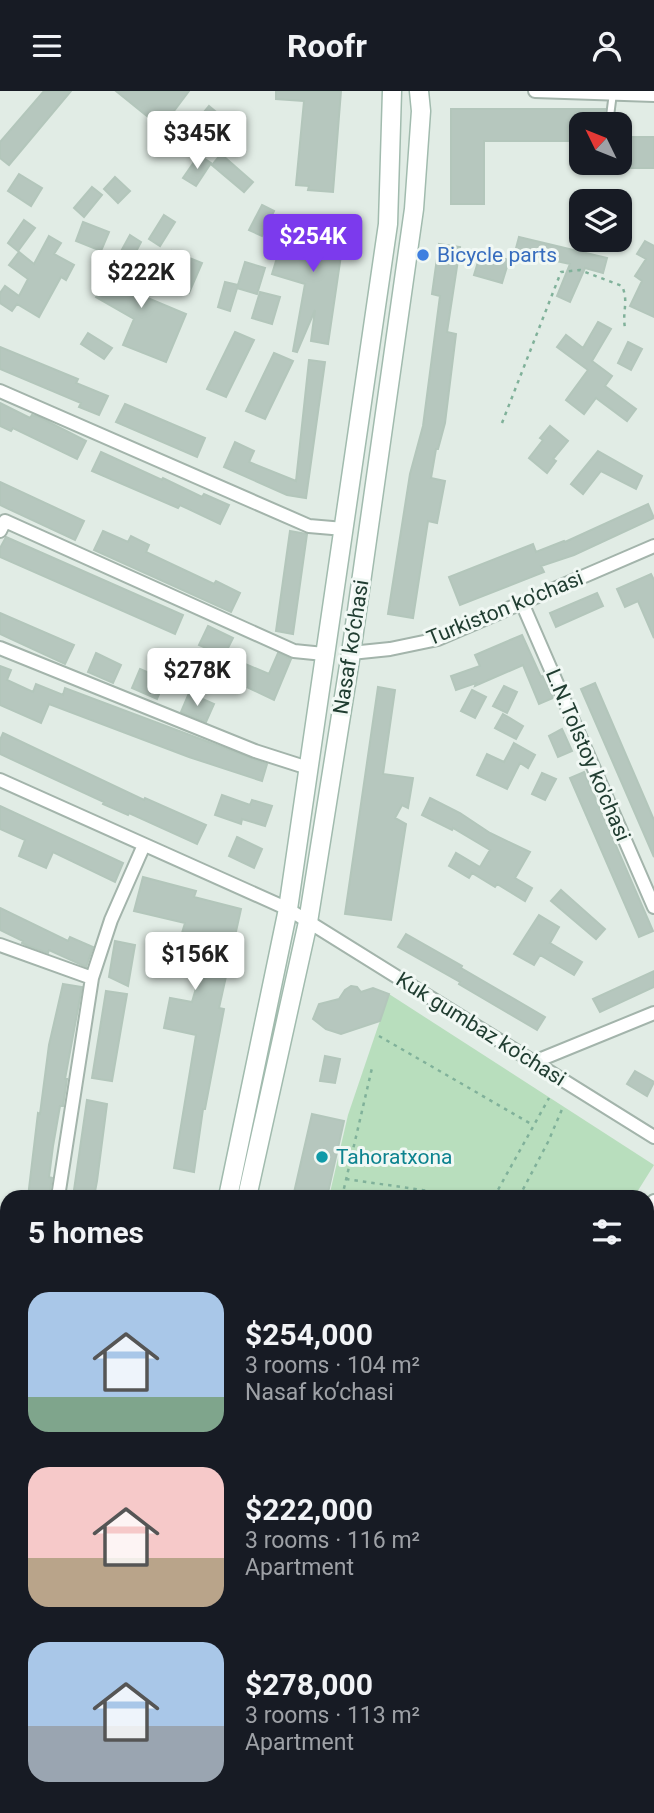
<!DOCTYPE html>
<html lang="en">
<head>
<meta charset="utf-8">
<style>
  :root { --surface:#171b24; --page:#242831; --text:#f1f3f6; --muted:#9ea1a6; --accent:#7c3aed }
  body { margin:0; font-family:Roboto,sans-serif; background:var(--page); color:var(--text); height:100vh; display:flex; flex-direction:column; font-size:26px; white-space:nowrap }
  * { box-sizing:border-box; margin:0 }
  p { font-size:23px; color:var(--muted) }
  .icon { flex:none; width:38px; height:38px; fill:none; stroke:currentColor; stroke-width:2; stroke-linecap:round; stroke-linejoin:round }
  .map { position:relative; flex:1; overflow:hidden }
  .details { position:absolute; left:0px; top:1099px; width:654px; height:623px; display:flex; flex-direction:column; background:var(--surface); border-radius:21px 21px 0 0; box-shadow:0 2px 5px #0004 }
  .details>* { flex:none }
  .needle { width:46px; rotate:313deg }
  .buttons { position:absolute; left:569px; top:21px; display:grid; gap:14px }
  .buttons a { display:grid; place-items:center; width:63px; height:63px; border-radius:14px; background:var(--surface); box-shadow:0 2px 5px #0004; font-size:35px }
  .price { position:absolute; translate:-50% -60px; padding:0 16px; border-radius:7px; background:#fff; color:#222; font-size:23px; line-height:46px; filter:drop-shadow(0 2px 4px #0008) }
  .price::after { content:''; position:absolute; left:50%; top:42px; width:21px; height:16px; margin-left:-10px; background:inherit; clip-path:polygon(0 0,100% 0,50% 100%) }
  .price.on { background:var(--accent); color:#fff }
  ul { padding:0; list-style:none }
  li { display:flex; align-items:center; gap:21px; height:175px; padding:0 28px }
  li span { display:grid; place-items:center; flex:none; width:196px; height:140px; border-radius:21px; color:#555 }
  li>.icon { margin-inline-start:auto }
  span .icon { width:84px; height:84px; fill:#fffc; stroke-width:1 }
  li b { font-size:30px }
  h2 { display:flex; justify-content:space-between; align-items:center; height:84px; padding:0 28px; font-size:30px }
  header { display:flex; justify-content:space-between; align-items:center; height:91px; padding:0 28px; background:var(--surface); font-size:32px; font-weight:700 }
  .map>svg:first-child { display:block }
</style>
</head>
<body>
<header><svg class="icon" aria-label="menu" viewBox="0 0 24 24"><path d="M4 6h16M4 12h16M4 18h16"/></svg>Roofr<svg class="icon" aria-label="person" viewBox="0 0 24 24"><circle cx="12" cy="8" r="4"/><path d="M4 21q1-7 8-7t8 7"/></svg></header>
<div class="map">
<svg width="654" height="1722" viewBox="0 0 654 1722">
  <rect width="100%" height="100%" fill="#e1ece5"/>
  <!-- green -->
  <path fill="#b8debd" d="M389 903 654 1074 634 1106H329L348 1024Z"/>
  <!-- building -->
  <path fill="#b6c7be" stroke="#b3c6bb" stroke-width="2" d="M44 0H71L9 74 0 67V51Z
    M116 0H189L174 20 191 35 178 50Z
    M276 0H341L333 101 308 99 309 95 296 94 304 10 276 8Z
    M209 15 234 36 224 48 199 27Z
    M451 18H605L603 33H581V50H484V113H451Z
    M627 46H654V77H627Z
    M221 63 253 91 244 101 212 74Z
    M199 64 211 72 196 95 183 87Z
    M19 83 42 97 31 115 8 100Z
    M115 86 130 100 118 112 104 98Z
    M92 96 102 104 84 126 74 117Z
    M262 114 274 120 262 145 249 139Z
    M164 124 175 131 160 155 149 148Z
    M295 125 315 131 314 133 345 137 328 253 311 250 315 219 297 261 293 260 305 193 272 183 280 157 285 158Z
    M24 129 35 137 18 160 8 152Z
    M83 131 109 141 101 160 76 150Z
    M130 144 141 151 121 189 140 199 138 203 186 223 166 271 123 254 134 228 96 206Z
    M49 145 61 152 54 163 74 174 66 189 61 186 39 226 17 213 12 220 0 212V202L5 195 19 205 28 188 9 174 19 161 34 173Z
    M519 146 607 167 603 182 585 177 570 211 557 205 570 173 515 161Z
    M645 150 654 155V226L630 215 642 190 635 185 646 168 637 163Z
    M439 153 460 156 447 241 456 243 445 332 438 358H436L431 387 445 390 437 432 428 430 413 527 388 523 410 383 423 335 440 205 432 203Z
    M172 160 202 172 189 202 159 190Z
    M481 161 509 169 502 192 474 184Z
    M245 171 265 177 257 203 237 197Z
    M225 191 238 194 230 220 218 216Z
    M260 201 280 206 272 233 252 227Z
    M598 231 611 238 592 270 612 285 605 295 636 318 627 330 596 307 584 323 566 309 588 279 557 256 566 244 583 257Z
    M235 241 254 249 226 306 207 298Z
    M88 242 112 257 104 268 81 253Z
    M628 251 642 258 631 279 618 272Z
    M0 256 78 288 76 292 108 305 99 324 79 316 81 312 0 278Z
    M274 262 293 270 265 328 246 320Z
    M309 269 325 271 306 407 287 404 224 376 235 351 254 360 249 371 296 390Z
    M0 312 30 327 32 324 39 326 86 350 77 368 13 337 11 340 0 335Z
    M125 313 205 347 197 366 116 331Z
    M550 335 568 350 553 368 556 370 547 382 529 367 543 349 540 347Z
    M598 360 642 385 636 398 601 380 583 403 571 393Z
    M101 361 162 389 163 387 202 406 204 403 229 414 220 433 180 414 178 417 92 380Z
    M0 391 84 430 75 449 0 414Z
    M648 413 654 427 574 464 541 475 544 481 460 514 449 486 533 453 536 461 564 450 565 451Z
    M103 440 128 451 131 445 149 454 146 461 214 493 216 490 240 502 231 521 94 459Z
    M290 440 307 443 293 543 276 540Z
    M6 446 183 524 175 543 0 466V457Z
    M651 483 654 489V547L638 510 625 516 617 498Z
    M597 502 603 515 556 536 550 522Z
    M0 522 74 554 65 573 0 543Z
    M208 535 233 547 224 565 199 554Z
    M522 544 541 586 543 585 553 607 539 613 523 574 475 595 476 592 456 599 451 585 480 575 475 564Z
    M96 562 121 574 113 592 88 581Z
    M278 562 291 568 274 609 234 590 243 572 269 583Z
    M0 575 11 579 7 589 33 601 36 593 63 604 65 597 267 673 262 690 189 666 49 613 41 632 0 614Z
    M140 578 165 589 157 608 132 597Z
    M595 592 654 729V766L581 598Z
    M504 595 517 601 507 622 493 615Z
    M378 596 395 599 383 683 413 687 408 717 402 714 395 727 406 733 391 829 345 823Z
    M472 599 486 606 475 627 461 620Z
    M189 602 214 613 206 631 181 621Z
    M503 623 523 635 516 648 495 637Z
    M562 638 572 660 558 666 549 645Z
    M3 642 144 709 145 707 206 734 197 753 129 722 128 724 103 713 104 711 0 663V649Z
    M514 652 535 664 528 677 520 672 507 698 477 684 487 663 504 671Z
    M584 681 653 840 639 846 570 687Z
    M542 682 556 688 545 709 532 703Z
    M222 704 250 714 252 709 272 715 265 735 242 728 241 733 215 724Z
    M430 707 460 722 490 742 530 761 515 787 532 797 525 810 497 793 495 796 472 782 469 787 449 775 456 762 480 776 490 759 453 737 452 739 422 724Z
    M0 715 123 772 115 791 53 761 46 777 19 765 25 749 0 738Z
    M237 746 262 758 254 777 229 765Z
    M143 786 196 800 194 806 241 818 219 917 224 918 205 1018H203L194 1081 174 1077 196 944 164 937 170 907 192 911 199 887 204 888 210 865 182 858 183 853 179 852 185 832 134 820Z
    M561 799 605 838 596 848 551 810Z
    M0 817 68 850 70 846 93 856 86 876 49 859 48 862 28 855 22 852 23 850 0 839Z
    M539 824 559 836 550 852 582 871 574 884 540 864 534 874 514 863Z
    M406 843 462 875 461 877 545 926 537 939 459 893 460 891 398 856Z
    M115 850 135 854 128 895 109 886Z
    M654 880V896L600 921 593 908Z
    M63 893 82 896 65 988H67L63 1015H60L53 1055 49 1086 52 1087 49 1106H28L38 1022 40 1023 49 954Z
    M351 895 357 896 361 901 373 897 389 903 380 930 341 943 326 938 313 928 319 913 339 908 345 899Z
    M106 900 127 903 112 990 92 987Z
    M325 965 340 968 335 992 320 990Z
    M635 980 654 991 647 1005 627 993Z
    M87 1009 107 1013 97 1090 94 1106H73Z
    M312 1023 344 1030 327 1106H293Z"/>
  <g fill="none" stroke-linecap="round" stroke-linejoin="round">
    <!-- lane casing -->
    <g stroke="#a3b4ab" stroke-width="10">
      <path id="lane" d="M609 33 613 2"/>
    </g>
    <!-- street casing -->
    <g stroke="#a3b4ab" stroke-width="16">
      <path id="street" d="M535 0 654 4
        M0 300 309 435 344 438
        M0 440 5 430 294 560 324 563
        M522 512 654 816
        M0 557 255 660 308 677
        M351 562 390 558 438 548 654 455
        M0 689 288 818 654 1046
        M0 854 92 887
        M534 971 654 922
        M58 1106 92 887 111 829 144 754
        M648 1120 654 1110
        M648 1166 654 1171
        M0 1270 7 1272
        M648 1373 654 1377
        M7 1417 4 1434 7 1440
        M648 1508 654 1513
        M483 1715 493 1722"/>
    </g>
    <!-- secondary casing -->
    <g stroke="#a1bbae" stroke-width="21">
      <path id="secondary" d="M228 1106 288 818 388 133 392 0
        M247 1106 308 831 351 562 414 118 421 20 419 0
        M193 1722V1715
        M211 1722V1715"/>
    </g>
    <!-- path -->
    <path stroke="#80b19a" stroke-width="2.5" stroke-dasharray="3.5 5" stroke-linecap="butt" d="M502 332 561 181 580 179 622 195C629 211 622 220 625 237
      M379 945 533 1034
      M346 1088 470 1106
      M342 1106 372 977
      M494 1106 549 1007
      M519 1106 548 1051 563 1016"/>
    <!-- lane -->
    <use href="#lane" stroke="#fff" stroke-width="6"/>
    <!-- street -->
    <use href="#street" stroke="#fff" stroke-width="12"/>
    <!-- secondary -->
    <use href="#secondary" stroke="#fff" stroke-width="18"/>
  </g>
  <!-- markers -->
  <circle fill="#3f7fe0" stroke="#f1f8f4" stroke-width="2.5" cx="423" cy="164" r="7"/>
  <circle fill="#0f9aa8" stroke="#f1f8f4" stroke-width="2.5" cx="322" cy="1066" r="7"/>
  <g text-anchor="middle" dominant-baseline="central" stroke-width="6" stroke-linejoin="round" paint-order="stroke">
    <!-- shop labels -->
    <g font-size="21" fill="#366cbe" stroke="#f1f8f4" text-anchor="start">
      <text x="437" y="164">Bicycle parts</text>
    </g>
    <!-- street labels -->
    <g font-size="21" fill="#203d31" stroke="#f1f8f4">
      <text transform="translate(505 517) rotate(-22)">Turkiston ko'chasi</text>
      <text transform="translate(351 556) rotate(-81)">Nasaf ko‘chasi</text>
      <text transform="translate(588 664) rotate(67)">L.N.Tolstoy ko'chasi</text>
      <text transform="translate(481 938) rotate(32)">Kuk gumbaz ko'chasi</text>
    </g>
    <!-- culture labels -->
    <g font-size="21" fill="#0d838f" stroke="#f1f8f4" text-anchor="start">
      <text x="336" y="1066">Tahoratxona</text>
    </g>
  </g>
</svg>
<div class="buttons">
<a><svg class="needle" viewBox="-14 -14 28 28"><path d="M0-13l5 13h-10z" fill="#e53935"/><path d="M0 13l5-13h-10z" fill="#9ea1a6"/></svg></a>
<a><svg class="icon" aria-label="layers" viewBox="0 0 24 24"><path d="M12 4l9 5-9 5-9-5zM3 14l9 5 9-5"/></svg></a>
</div>
<b class="price" style="left:197px;top:80px">$345K</b>
<b class="price on" style="left:313px;top:183px">$254K</b>
<b class="price" style="left:141px;top:219px">$222K</b>
<b class="price" style="left:197px;top:617px">$278K</b>
<b class="price" style="left:195px;top:901px">$156K</b>
<section class="details">
<h2>5 homes<svg class="icon" aria-label="filters" viewBox="0 0 24 24"><path d="M4 7h16M4 17h16"/><circle cx="9" cy="7" r="2"/><circle cx="15" cy="17" r="2"/></svg></h2>
<ul>
<li><span style="background:linear-gradient(#a9c7e8 75%,#7fa58c 0)"><svg class="icon" aria-label="home" viewBox="0 0 24 24"><path d="M3 11l9-7 9 7M6 9v11h12V9"/></svg></span><div><b>$254,000</b><p>3 rooms · 104 m²</p><p>Nasaf ko‘chasi</p></div></li>
<li><span style="background:linear-gradient(#f6c9c9 65%,#b9a48a 0)"><svg class="icon" aria-label="home" viewBox="0 0 24 24"><path d="M3 11l9-7 9 7M6 9v11h12V9"/></svg></span><div><b>$222,000</b><p>3 rooms · 116 m²</p><p>Apartment</p></div></li>
<li><span style="background:linear-gradient(#a9c7e8 60%,#9aa5b1 0)"><svg class="icon" aria-label="home" viewBox="0 0 24 24"><path d="M3 11l9-7 9 7M6 9v11h12V9"/></svg></span><div><b>$278,000</b><p>3 rooms · 113 m²</p><p>Apartment</p></div></li>
</ul>
</section>
</div>
</body>
</html>
